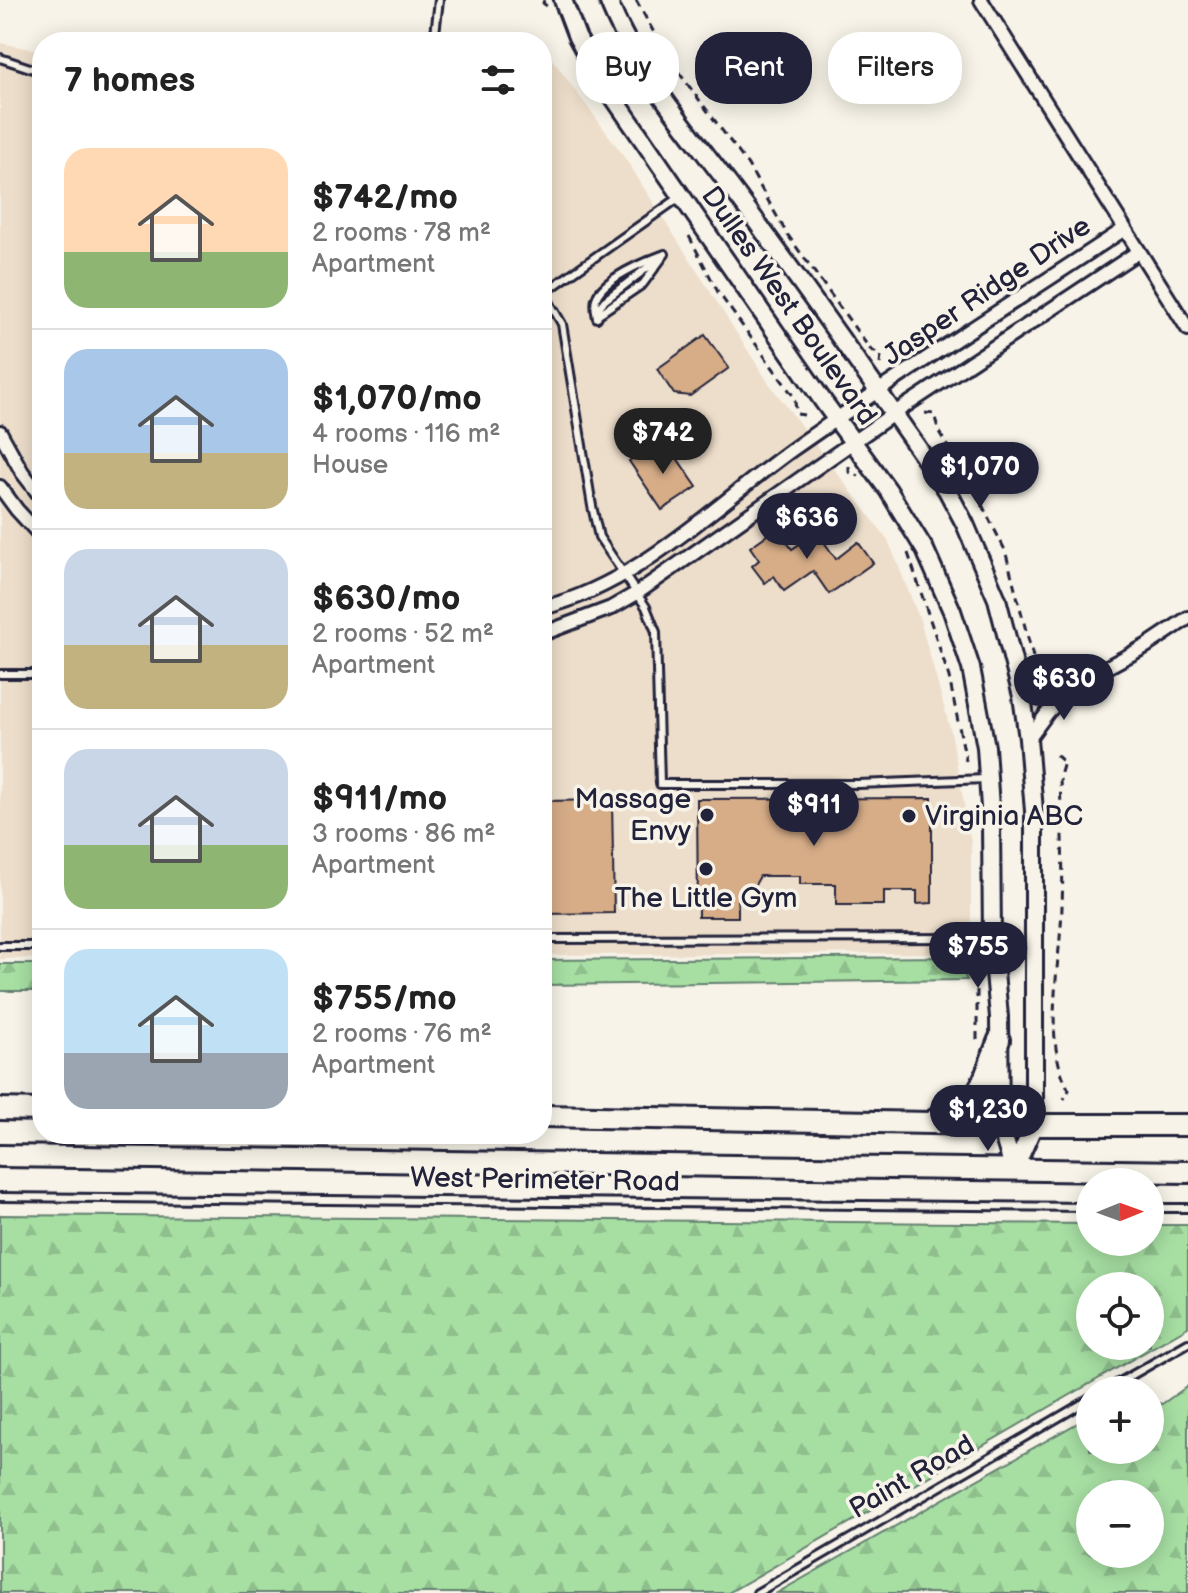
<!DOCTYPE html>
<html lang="en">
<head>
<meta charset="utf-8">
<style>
  :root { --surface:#fff; --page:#f6f6f6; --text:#222; --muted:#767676; --line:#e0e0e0; --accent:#22223b }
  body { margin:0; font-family:"Balsamiq Sans",sans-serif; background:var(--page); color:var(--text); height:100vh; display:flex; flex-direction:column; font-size:30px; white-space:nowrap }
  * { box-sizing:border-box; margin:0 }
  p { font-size:26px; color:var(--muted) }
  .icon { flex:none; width:44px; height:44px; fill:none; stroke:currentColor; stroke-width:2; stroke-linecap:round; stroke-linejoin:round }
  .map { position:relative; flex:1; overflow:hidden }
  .drawer { position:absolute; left:32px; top:32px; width:520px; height:1112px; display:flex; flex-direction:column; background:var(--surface); border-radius:32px; box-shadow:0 4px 20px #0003 }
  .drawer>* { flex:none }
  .hud { position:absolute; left:576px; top:32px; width:492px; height:72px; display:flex; gap:16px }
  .needle { width:52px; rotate:89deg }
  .fabs { position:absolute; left:1076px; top:1168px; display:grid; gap:16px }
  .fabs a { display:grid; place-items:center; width:88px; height:88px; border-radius:50%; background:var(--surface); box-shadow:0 4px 20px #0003; font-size:40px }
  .price { position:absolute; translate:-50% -68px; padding:0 18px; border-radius:28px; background:var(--accent); color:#fff; font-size:26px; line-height:52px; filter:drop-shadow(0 2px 4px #0008) }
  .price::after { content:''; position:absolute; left:50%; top:48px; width:24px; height:18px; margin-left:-12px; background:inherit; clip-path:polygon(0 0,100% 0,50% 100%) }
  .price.current { background:#222; color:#fff }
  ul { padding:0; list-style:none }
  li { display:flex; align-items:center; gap:24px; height:200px; padding:0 32px }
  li+li { border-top:2px solid var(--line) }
  li span { display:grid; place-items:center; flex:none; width:224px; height:160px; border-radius:24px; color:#555 }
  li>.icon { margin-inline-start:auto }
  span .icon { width:96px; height:96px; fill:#fffc; stroke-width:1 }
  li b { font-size:34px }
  h2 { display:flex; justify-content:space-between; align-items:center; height:96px; padding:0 32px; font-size:34px }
  .chip { padding:0 28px; border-radius:32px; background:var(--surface); box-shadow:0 4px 20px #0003; font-size:28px; line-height:72px }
  .chip.current { background:var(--accent); color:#fff }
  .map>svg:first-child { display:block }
</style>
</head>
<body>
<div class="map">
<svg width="1188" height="1593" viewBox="0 0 1188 1593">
  <defs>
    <pattern id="forest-firs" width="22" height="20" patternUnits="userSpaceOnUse" patternTransform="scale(2)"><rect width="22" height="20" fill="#a7dfa3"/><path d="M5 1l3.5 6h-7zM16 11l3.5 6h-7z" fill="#8fbf8d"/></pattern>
  </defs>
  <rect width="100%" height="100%" fill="#f7f3e8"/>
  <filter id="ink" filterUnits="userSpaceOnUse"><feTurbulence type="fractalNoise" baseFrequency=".0125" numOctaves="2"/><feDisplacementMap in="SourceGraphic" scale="16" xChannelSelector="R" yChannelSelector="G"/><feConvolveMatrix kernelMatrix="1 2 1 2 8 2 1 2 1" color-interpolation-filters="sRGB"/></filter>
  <g filter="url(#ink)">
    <!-- built -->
    <path fill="#eddecb" d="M418 34 457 42H359L378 39Z
      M0 43 42 51V958L0 959Z
      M542 50 546 51 621 152 768 382 888 540 920 620 951 732 971 842V953L542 955Z"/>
    <!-- forest -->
    <path fill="url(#forest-firs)" stroke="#64806f" stroke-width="2" fill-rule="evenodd" d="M957 957 967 980 542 985V960Z
      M0 964H42V991H0Z
      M0 1215 1090 1224V1242H1150V1225H1188V1327L728 1593H0ZM1150 1286V1346H1090V1286Z
      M1188 1386V1593H777L1090 1416V1450H1150V1401L1162 1404ZM1090 1494H1150V1554H1090Z"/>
    <!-- building -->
    <path fill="#d7ad88" stroke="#22223b" stroke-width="2" d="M705 335 729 368 690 396 674 394 657 369Z
      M649 447 672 451 697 487 662 510 629 461Z
      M777 528 792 549 817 532 836 559 858 542 873 563 829 594 813 571 784 591 774 576 765 583 752 566 759 560 750 547Z
      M932 798V903L917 904V891H884V905H836V884H800V876H760L751 892H738V917H698L697 799Z
      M612 800 614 913 542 914V801Z"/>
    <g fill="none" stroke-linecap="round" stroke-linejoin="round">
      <!-- service casing -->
      <g stroke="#22223b" stroke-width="12">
        <path id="service" d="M434 42 439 0
          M0 58 42 72
          M680 197 544 293 562 324 592 506 599 537 646 607 656 632 660 784H858L986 779
          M597 310 604 301 656 261
          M597 318C596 312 594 305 596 299 602 279 646 261 665 254
          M597 318 599 314 643 284 665 254
          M0 674H42
          M542 939 989 938
          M0 946H42
          M0 1197 1090 1207
          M1150 1208H1188
          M1106 1390 1188 1343
          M757 1593 1090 1399"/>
      </g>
      <!-- minor casing -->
      <g stroke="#22223b" stroke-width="18">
        <path id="minor" d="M981 0 1188 329
          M0 432 22 472 42 498
          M0 487 17 510 42 537
          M542 608C639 584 715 505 793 449 901 373 1013 303 1123 230
          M542 634 611 608 637 593 893 414 1138 252
          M1016 671 1076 684
          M1028 739 1048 712 1076 684 1146 646 1188 618"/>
      </g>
      <!-- tertiary casing -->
      <g stroke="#22223b" stroke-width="22">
        <path id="tertiary" d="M563 0 577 37 596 72 823 401 888 490 925 550 952 611 971 668 986 747 991 823 992 938 999 1017 1000 1125 1014 1170
          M608 0C636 73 696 139 742 202 812 297 880 393 947 490L965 524 997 599 1022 696 1028 739 1034 811V1125L1014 1170"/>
      </g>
      <!-- primary casing -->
      <g stroke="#22223b" stroke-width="26">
        <path id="primary" d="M0 1109 42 1110
          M542 1116 1034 1125H1188
          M936 1119C983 1103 982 1082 999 1040
          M0 1156 1188 1172"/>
      </g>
      <!-- path -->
      <path stroke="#22223b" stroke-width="3" stroke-dasharray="8 6" stroke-linecap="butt" d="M544 0 543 3 549 8
        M636 0 668 58 748 165 787 234 870 349 881 356 880 364
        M689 236 718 292 794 397 797 414 804 415
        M925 413 934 414 939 432 978 497 1005 550 1034 661
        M849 466V472L859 476
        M908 553 949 677 966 761
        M1056 755 1064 762 1060 776C1061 819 1064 863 1062 906 1061 961 1041 1040 1069 1090L1064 1099
        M977 962V1046"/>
      <!-- service -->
      <use href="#service" stroke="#f7f3e8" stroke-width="6"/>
      <!-- minor -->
      <use href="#minor" stroke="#f7f3e8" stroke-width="12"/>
      <!-- tertiary -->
      <use href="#tertiary" stroke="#f7f3e8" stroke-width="16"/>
      <!-- primary -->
      <use href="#primary" stroke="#f7f3e8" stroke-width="20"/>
    </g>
  </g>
  <!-- markers -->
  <g fill="#22223b" stroke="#f7f3e8" stroke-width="3">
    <circle cx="707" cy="815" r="8"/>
    <circle cx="909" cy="816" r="8"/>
    <circle cx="706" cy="869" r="8"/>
  </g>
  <g text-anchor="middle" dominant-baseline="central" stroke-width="7" stroke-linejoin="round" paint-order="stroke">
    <!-- street labels -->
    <g font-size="28" fill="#22223b" stroke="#f7f3e8">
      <text transform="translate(987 291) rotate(-34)">Jasper Ridge Drive</text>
      <text transform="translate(789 306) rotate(55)">Dulles West Boulevard</text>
      <text transform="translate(545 1180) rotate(1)">West Perimeter Road</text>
      <text transform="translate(912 1477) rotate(-30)">Paint Road</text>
    </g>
    <!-- poi labels -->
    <g font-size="28" fill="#22223b" stroke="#f7f3e8" text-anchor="end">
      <text x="691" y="799">Massage<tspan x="691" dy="32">Envy</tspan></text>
      <text x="925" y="816" text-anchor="start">Virginia ABC</text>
      <text x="706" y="898" text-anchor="middle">The Little Gym</text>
    </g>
  </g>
</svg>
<div class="fabs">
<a><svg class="needle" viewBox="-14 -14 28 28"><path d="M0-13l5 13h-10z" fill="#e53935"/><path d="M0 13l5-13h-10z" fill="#767676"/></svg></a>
<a><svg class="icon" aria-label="locate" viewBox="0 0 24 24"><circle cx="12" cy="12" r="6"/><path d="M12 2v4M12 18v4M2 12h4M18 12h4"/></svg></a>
<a>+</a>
<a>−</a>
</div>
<b class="price current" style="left:663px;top:476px">$742</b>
<b class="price" style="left:980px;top:510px">$1,070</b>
<b class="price" style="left:807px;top:561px">$636</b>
<b class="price" style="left:1064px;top:722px">$630</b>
<b class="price" style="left:814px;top:848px">$911</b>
<b class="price" style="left:978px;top:990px">$755</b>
<b class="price" style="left:988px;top:1153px">$1,230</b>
<div class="hud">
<a class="chip">Buy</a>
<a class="chip current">Rent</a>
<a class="chip">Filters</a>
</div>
<section class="drawer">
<h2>7 homes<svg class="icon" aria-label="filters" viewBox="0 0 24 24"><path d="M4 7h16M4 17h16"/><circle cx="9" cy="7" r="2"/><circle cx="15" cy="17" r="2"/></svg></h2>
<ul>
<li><span style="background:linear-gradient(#ffd9b3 65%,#8fb573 0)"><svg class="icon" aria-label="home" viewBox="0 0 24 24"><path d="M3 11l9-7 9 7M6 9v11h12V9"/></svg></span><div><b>$742/mo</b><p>2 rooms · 78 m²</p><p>Apartment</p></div></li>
<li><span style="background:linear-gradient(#a9c7e8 65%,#c2b280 0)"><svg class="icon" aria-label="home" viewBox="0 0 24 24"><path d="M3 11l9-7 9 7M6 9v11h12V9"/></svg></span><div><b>$1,070/mo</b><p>4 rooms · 116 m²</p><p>House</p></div></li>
<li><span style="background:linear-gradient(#c9d6e8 60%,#c2b280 0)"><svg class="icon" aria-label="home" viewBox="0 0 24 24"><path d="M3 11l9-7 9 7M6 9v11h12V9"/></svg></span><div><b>$630/mo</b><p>2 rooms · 52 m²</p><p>Apartment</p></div></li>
<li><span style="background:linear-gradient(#c9d6e8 60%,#8fb573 0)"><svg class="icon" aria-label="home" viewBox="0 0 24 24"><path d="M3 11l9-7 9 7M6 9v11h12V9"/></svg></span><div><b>$911/mo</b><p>3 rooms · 86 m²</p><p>Apartment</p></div></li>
<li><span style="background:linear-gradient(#bfe0f5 65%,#9aa5b1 0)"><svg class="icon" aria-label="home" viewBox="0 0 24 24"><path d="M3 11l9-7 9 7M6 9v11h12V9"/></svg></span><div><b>$755/mo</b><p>2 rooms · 76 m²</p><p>Apartment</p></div></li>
</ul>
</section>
</div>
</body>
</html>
